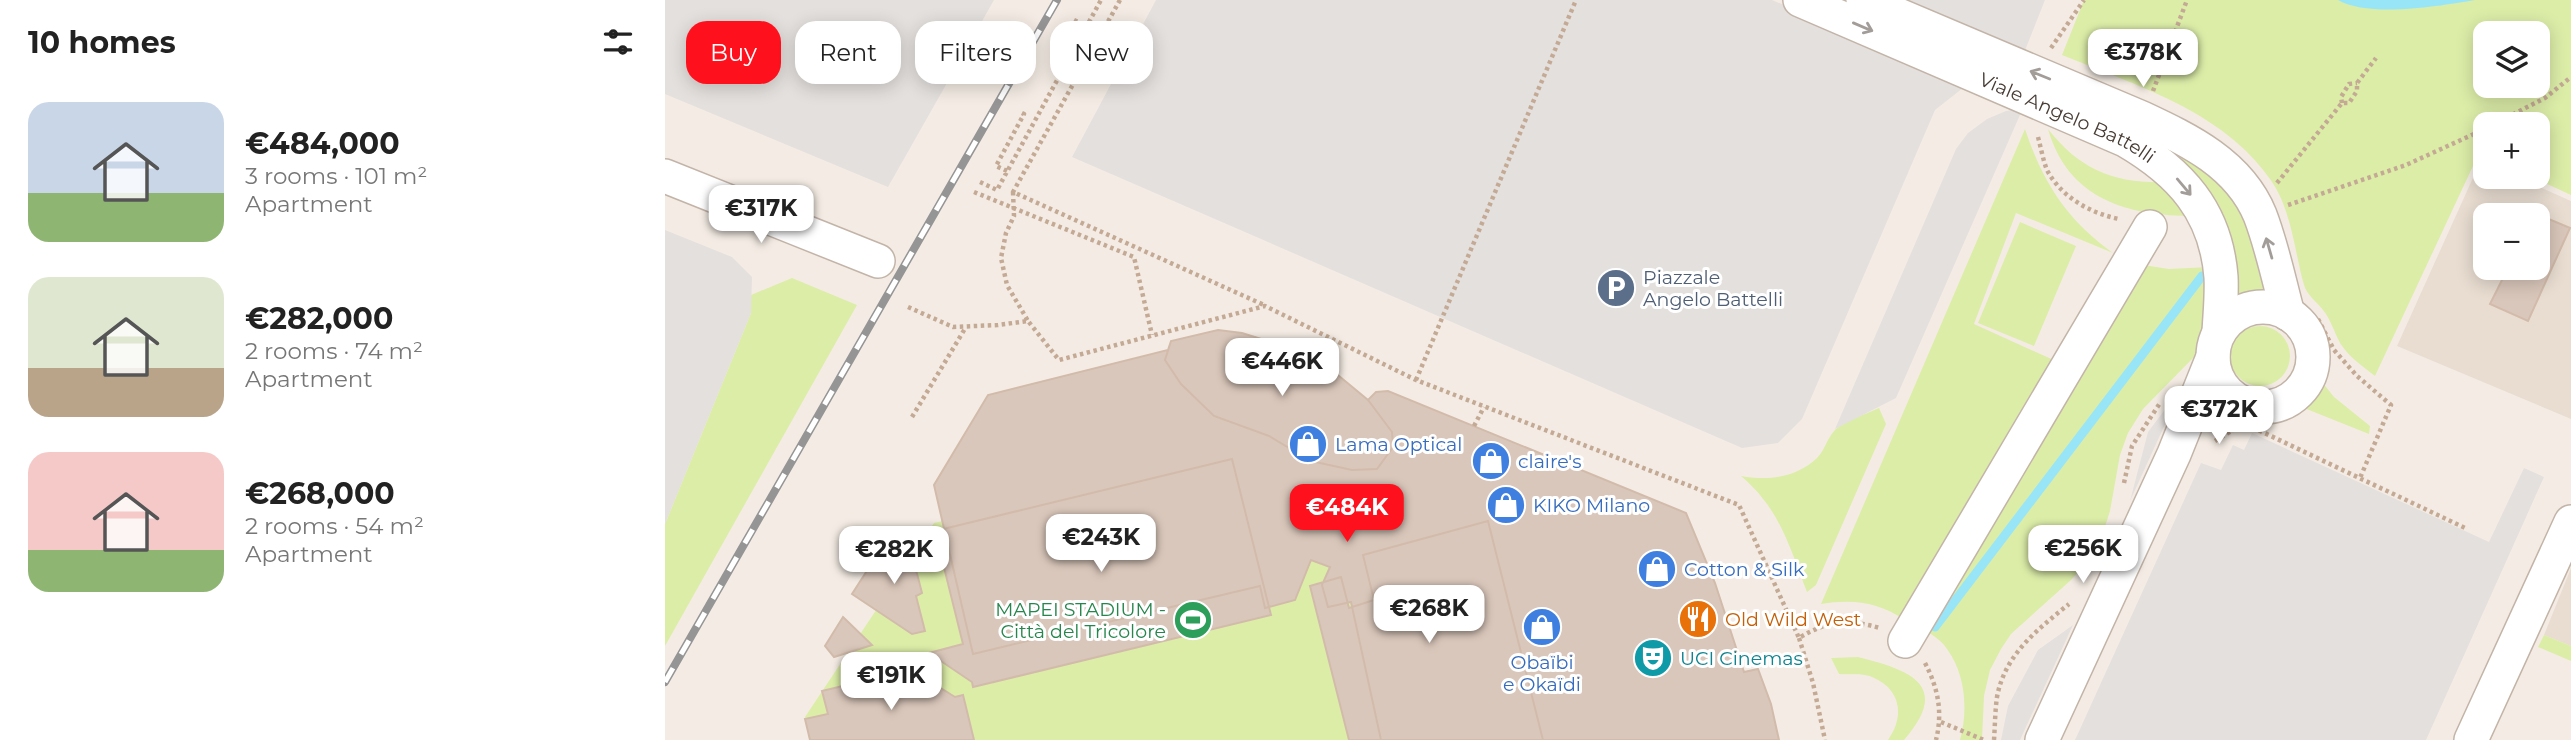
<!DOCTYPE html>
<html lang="en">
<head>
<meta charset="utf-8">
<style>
  :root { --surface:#fff; --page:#f2f2f2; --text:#222; --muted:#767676; --accent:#ff101d }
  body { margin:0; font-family:Montserrat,sans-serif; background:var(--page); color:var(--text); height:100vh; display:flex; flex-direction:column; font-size:26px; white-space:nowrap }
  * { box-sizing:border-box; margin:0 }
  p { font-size:23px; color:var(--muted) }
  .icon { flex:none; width:38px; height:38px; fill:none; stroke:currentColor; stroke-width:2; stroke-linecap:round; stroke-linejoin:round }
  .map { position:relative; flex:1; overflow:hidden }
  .panel { display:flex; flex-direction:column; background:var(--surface); width:665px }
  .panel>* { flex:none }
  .banner { position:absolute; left:21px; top:21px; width:665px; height:63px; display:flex; gap:14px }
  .fabs { position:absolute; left:1808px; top:21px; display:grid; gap:14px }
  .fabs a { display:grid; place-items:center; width:77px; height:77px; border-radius:14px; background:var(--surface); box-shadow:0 4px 18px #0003; font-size:35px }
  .price { position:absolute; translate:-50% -60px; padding:0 16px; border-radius:14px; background:#fff; color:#222; font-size:23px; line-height:46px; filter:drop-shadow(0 2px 4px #0008) }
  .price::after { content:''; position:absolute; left:50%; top:42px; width:21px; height:16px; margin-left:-10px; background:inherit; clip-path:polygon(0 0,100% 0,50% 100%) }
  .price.selected { background:var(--accent); color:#fff }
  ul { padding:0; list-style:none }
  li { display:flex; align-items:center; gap:21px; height:175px; padding:0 28px }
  li span { display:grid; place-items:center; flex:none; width:196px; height:140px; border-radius:21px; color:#555 }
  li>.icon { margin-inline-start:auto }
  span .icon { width:84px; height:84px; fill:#fffc; stroke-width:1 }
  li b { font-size:30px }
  h2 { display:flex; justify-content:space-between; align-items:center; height:84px; padding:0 28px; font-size:30px }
  .tag { padding:0 24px; border-radius:21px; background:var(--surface); box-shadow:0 4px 18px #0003; font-size:24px; line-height:63px }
  .tag.selected { background:var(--accent); color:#fff }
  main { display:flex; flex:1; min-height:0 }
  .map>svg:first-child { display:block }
</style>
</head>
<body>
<main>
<section class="panel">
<h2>10 homes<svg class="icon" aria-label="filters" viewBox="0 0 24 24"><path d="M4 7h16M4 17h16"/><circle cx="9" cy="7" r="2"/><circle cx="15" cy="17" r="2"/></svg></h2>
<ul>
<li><span style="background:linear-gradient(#c9d6e8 65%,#8fb573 0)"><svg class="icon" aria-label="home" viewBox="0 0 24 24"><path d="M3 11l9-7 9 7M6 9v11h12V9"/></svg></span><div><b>€484,000</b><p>3 rooms · 101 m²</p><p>Apartment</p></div></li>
<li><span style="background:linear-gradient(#dfe7d0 65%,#b9a48a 0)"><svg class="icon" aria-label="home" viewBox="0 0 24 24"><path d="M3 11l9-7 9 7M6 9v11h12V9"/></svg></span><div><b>€282,000</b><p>2 rooms · 74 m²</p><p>Apartment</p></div></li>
<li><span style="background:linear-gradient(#f6c9c9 70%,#8fb573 0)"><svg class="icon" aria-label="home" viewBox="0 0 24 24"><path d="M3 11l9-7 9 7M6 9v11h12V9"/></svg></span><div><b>€268,000</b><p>2 rooms · 54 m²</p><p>Apartment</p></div></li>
</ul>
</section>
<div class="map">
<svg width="1906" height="740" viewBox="0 0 1906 740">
  <rect width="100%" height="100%" fill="#f4ece4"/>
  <!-- residential -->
  <path fill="#e9ddd1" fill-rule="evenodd" d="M1816 160 1820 162V177H1852L1906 201V419L1732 346ZM1820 215H1872V268H1820Z
    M1906 568V646L1879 635Z"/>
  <!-- green -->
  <path fill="#dceda8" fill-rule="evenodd" d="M1419 0H1906V195L1867 177H1872V124H1820V155L1814 153 1710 376C1697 366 1684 357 1675 343 1669 332 1666 320 1658 310 1652 302 1641 294 1639 285 1629 250 1627 210 1605 179 1558 111 1470 85 1397 55ZM1820 33H1872V86H1820Z
    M1360 129C1378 183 1402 220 1448 253L1351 213 1309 324 1393 362 1240 620C1212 602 1189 599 1156 604Z
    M1383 129C1416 171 1451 184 1504 182L1529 216C1462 216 1403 199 1383 129Z
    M1476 132 1535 160 1577 206 1605 293 1587 291 1569 296 1562 229 1538 183 1507 152Z
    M1355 222 1411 246 1369 346 1313 323Z
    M1472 264 1504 269 1544 267V319L1538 342 1530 356 1478 409 1463 433 1455 455 1445 511 1438 533 1425 558 1406 580 1346 634 1336 649 1325 670 1319 696 1317 740H1295C1303 711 1301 675 1282 649 1275 638 1262 632 1252 625Z
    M127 278 192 305 0 646V524L86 313V295Z
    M1565 356a30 30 0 1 1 60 0a30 30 0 1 1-60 0Z
    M1657 382 1669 397 1705 426 1704 434 1639 408 1655 392Z
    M1214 408 1221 424 1151 585 1142 592C1124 546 1115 509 1076 476 1102 481 1131 478 1152 458 1160 450 1162 438 1170 430 1178 422 1203 413 1214 408Z
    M567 454 882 740H145L140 717 269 523Z
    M1879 635 1906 646V661L1873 647Z
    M1193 657C1245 670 1287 685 1239 740H1223C1240 716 1236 689 1207 677 1198 673 1184 675 1174 674L1166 658Z"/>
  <!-- parking -->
  <path fill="#e4e0dd" d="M0 0H329L223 187 0 94Z
    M491 0H1107L1303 84 1270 110 1137 419 1113 443 1077 448 407 157Z
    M1243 0H1380L1359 53Z
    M1358 108 1231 398 1170 429 1291 149 1303 133 1322 119 1341 111Z
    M0 230 67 257 87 277 86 313 0 524Z
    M1517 387 1465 501 1483 432Z
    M1587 433 1824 542 1859 468 1879 477 1761 740H1410L1536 463 1556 470 1568 445 1579 450Z
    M1408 625 1355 740H1336L1343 706 1373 650Z"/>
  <!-- water -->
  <path fill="#99e5f8" d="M1673 0H1810C1775 6 1704 18 1673 0Z"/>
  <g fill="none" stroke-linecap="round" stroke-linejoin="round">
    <!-- stream -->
    <path stroke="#99e5f8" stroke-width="9" d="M1270 627 1537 276"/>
  </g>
  <!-- building -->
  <path fill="#dac7bb" stroke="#d2bbaa" stroke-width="2" d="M1874 215 1905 228 1863 321 1825 304 1843 268H1872Z
    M553 330 577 333 609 343 662 366 703 400 727 432 728 447 712 469 687 470 646 461 604 436 549 416 516 384 500 360 506 341Z
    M553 330 577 333 609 343 662 366 703 400 711 392 723 391 1021 513 1050 583 1079 672 1093 669 1106 704 1114 740H716L686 602 663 607 657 585 665 567 646 560 630 600 600 608 595 586 308 654 269 485 323 395 503 350 506 341Z
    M567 459 606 615 308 687 307 682 264 653 298 644 270 531Z
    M823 521 878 740H684L645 586 676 577 684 608 709 600 698 555Z
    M225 535 245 547 257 593 251 596 260 631 247 634 187 594Z
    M178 617 207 645 169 657 160 646Z
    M247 670 290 697 298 695 309 740H145L140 719 163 714 157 691 236 672 239 685 251 682Z"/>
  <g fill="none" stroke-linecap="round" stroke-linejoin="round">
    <!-- street casing -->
    <g stroke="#c3b4a8" stroke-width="36">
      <g id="street">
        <path id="s1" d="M1135 0 1460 140C1515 172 1551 211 1556 277 1557 295 1555 314 1554 332"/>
        <path d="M1198 0 1477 118C1524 140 1574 164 1595 215 1607 246 1614 281 1623 314"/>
        <path d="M0 176 213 261"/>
        <circle cx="1598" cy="357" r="50"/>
        <path d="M1240 641 1485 227"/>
        <path d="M1377 740 1509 454 1548 357"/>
        <path d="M1806 740 1906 522"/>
      </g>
    </g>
    <!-- path -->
    <path stroke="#c4aa95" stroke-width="4.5" stroke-dasharray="3.5 3.5" stroke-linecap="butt" d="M455 0 348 192 599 305
      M409 20 421 26
      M1386 48 1419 0
      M389 53 403 61
      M1488 91 1522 0
      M1677 103 1676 97 1684 84 1692 83
      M1829 124 1880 98 1906 77
      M1373 137C1376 148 1378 160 1382 170 1396 197 1425 213 1454 219
      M342 171 331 166 359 114 355 112
      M315 182 332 190 436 0
      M1612 183 1677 103H1684L1692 91V83L1711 58
      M309 192 469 257 487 335
      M348 192 349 216 341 233 336 258 342 285 363 321
      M1623 205 1741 165 1820 129
      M243 307 288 327 333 325 363 321 394 360 600 306 751 380 1074 505 1134 638C1161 621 1184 619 1215 628
      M1653 319 1669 350 1692 376 1726 405 1695 478
      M751 380 911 0
      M247 417 301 327
      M809 426 819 407
      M1550 441 1574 426 1589 428 1800 528
      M1459 483 1467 446 1495 403
      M1134 638 1148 683 1160 740
      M1260 663C1273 688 1278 712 1271 740
      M1276 722 1319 740
      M1329 740C1330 726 1330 711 1332 697 1340 654 1372 630 1404 604"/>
    <!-- street -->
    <use href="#street" stroke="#fff" stroke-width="33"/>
    <!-- rail casing -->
    <g stroke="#959595" stroke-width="8">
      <path id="rail" d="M0 682 392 0"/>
    </g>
    <!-- rail -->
    <use href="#rail" stroke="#fff" stroke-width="5" stroke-dasharray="16" stroke-linecap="butt"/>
  </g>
  <!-- one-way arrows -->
  <defs><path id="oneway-shaft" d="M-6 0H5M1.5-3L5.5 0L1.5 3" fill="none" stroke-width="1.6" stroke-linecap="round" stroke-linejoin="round" transform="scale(1.75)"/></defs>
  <g stroke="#a39d99">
    <use href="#oneway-shaft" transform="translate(1198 27) rotate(23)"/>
    <use href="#oneway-shaft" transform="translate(1375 75) rotate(-158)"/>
    <use href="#oneway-shaft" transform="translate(1519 187) rotate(50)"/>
    <use href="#oneway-shaft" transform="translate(1604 248) rotate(-106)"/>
  </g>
  <!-- icons -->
  <defs>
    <g id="parking-disc" transform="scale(2.0125)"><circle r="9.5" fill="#5c6f8a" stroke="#fff"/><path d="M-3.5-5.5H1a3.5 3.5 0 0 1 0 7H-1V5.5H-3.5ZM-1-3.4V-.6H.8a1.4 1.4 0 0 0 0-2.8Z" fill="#fff"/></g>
    <g id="shop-disc" transform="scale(2.0125)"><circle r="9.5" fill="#3f7fe0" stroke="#fff"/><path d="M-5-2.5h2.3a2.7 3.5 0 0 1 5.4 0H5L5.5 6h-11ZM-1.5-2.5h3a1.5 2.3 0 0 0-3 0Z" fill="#fff"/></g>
    <g id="restaurant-disc" transform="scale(2.0125)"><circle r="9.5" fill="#e8710a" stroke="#fff"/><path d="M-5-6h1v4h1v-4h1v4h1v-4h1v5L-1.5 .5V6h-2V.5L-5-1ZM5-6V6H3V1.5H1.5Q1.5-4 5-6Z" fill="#fff"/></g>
    <g id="stadium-disc" transform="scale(2.0125)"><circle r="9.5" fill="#2e9e5b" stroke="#fff"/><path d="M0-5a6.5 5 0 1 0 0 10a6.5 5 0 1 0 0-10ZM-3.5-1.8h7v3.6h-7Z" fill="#fff"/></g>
    <g id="theatre-disc" transform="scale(2.0125)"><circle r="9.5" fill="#0f9aa8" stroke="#fff"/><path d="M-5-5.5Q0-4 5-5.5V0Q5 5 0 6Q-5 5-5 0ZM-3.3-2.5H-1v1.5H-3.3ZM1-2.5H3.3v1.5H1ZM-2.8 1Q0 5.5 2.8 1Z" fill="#fff"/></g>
  </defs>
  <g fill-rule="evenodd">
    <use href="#parking-disc" x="951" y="288"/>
    <use href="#shop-disc" x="643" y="444"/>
    <use href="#shop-disc" x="826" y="461"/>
    <use href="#shop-disc" x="841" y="505"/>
    <use href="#shop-disc" x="992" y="569"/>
    <use href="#restaurant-disc" x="1033" y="619"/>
    <use href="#stadium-disc" x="528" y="620"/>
    <use href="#shop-disc" x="877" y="627"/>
    <use href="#theatre-disc" x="988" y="658"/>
  </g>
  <g text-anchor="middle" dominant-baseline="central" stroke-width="6" stroke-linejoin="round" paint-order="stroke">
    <!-- street labels -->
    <g font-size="19" fill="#473b33" stroke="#fff">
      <text stroke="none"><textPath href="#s1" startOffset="292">Viale Angelo Battelli</textPath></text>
    </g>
    <!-- service labels -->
    <g font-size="19" fill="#4e5e75" stroke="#fff" text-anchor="start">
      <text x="978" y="277">Piazzale<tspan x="978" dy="22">Angelo Battelli</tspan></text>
    </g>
    <!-- shop labels -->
    <g font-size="19" fill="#366cbe" stroke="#fff" text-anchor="start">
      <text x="670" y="444">Lama Optical</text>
      <text x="853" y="461">claire's</text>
      <text x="868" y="505">KIKO Milano</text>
      <text x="1019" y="569">Cotton &amp; Silk</text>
      <text x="877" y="662" text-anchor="middle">Obaïbi<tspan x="877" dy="22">e Okaïdi</tspan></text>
    </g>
    <!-- leisure labels -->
    <g font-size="19" fill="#27864d" stroke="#fff" text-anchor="end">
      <text x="501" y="609">MAPEI STADIUM -<tspan x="501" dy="22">Città del Tricolore</tspan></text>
    </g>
    <!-- food labels -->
    <g font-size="19" fill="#c56008" stroke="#fff" text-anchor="start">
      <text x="1060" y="619">Old Wild West</text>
    </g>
    <!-- culture labels -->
    <g font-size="19" fill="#0d838f" stroke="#fff" text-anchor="start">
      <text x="1015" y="658">UCI Cinemas</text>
    </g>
  </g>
</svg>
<div class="fabs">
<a><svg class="icon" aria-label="layers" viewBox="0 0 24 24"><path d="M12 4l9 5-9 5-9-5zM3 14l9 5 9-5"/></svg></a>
<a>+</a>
<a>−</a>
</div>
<b class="price" style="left:1478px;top:89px">€378K</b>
<b class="price" style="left:96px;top:245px">€317K</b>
<b class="price" style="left:617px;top:398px">€446K</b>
<b class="price" style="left:1554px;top:446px">€372K</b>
<b class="price selected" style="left:682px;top:544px">€484K</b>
<b class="price" style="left:436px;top:574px">€243K</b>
<b class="price" style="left:1418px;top:585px">€256K</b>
<b class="price" style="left:229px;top:586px">€282K</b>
<b class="price" style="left:764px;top:645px">€268K</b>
<b class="price" style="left:226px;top:712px">€191K</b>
<div class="banner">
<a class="tag selected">Buy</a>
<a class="tag">Rent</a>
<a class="tag">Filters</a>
<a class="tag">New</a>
</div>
</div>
</main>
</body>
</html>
